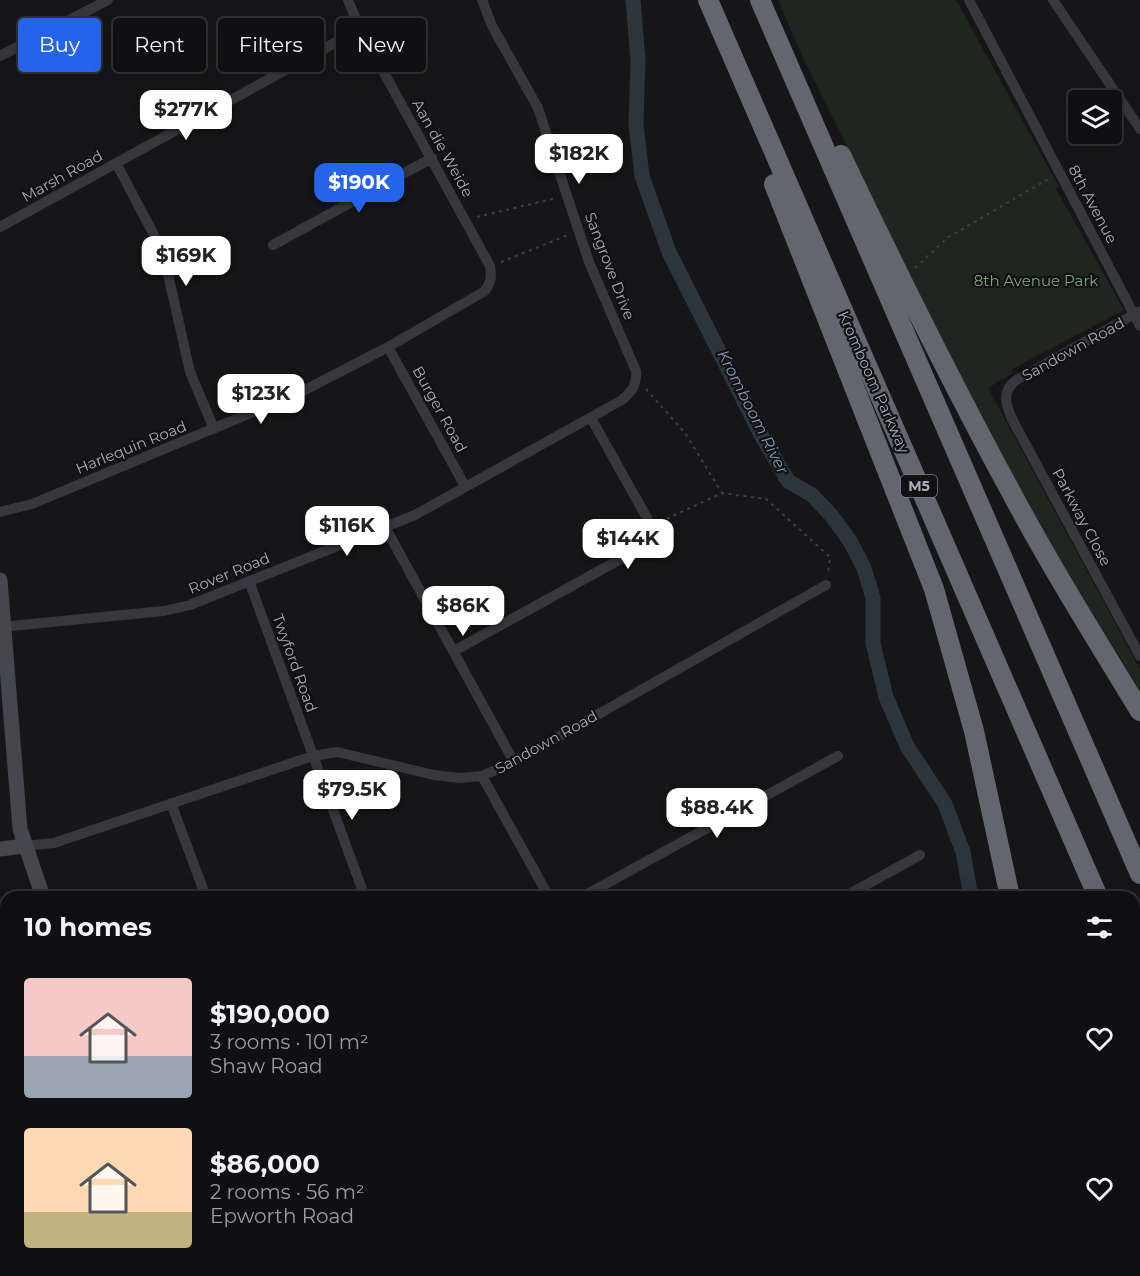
<!DOCTYPE html>
<html lang="en">
<head>
<meta charset="utf-8">
<style>
  :root { --surface:#101012; --page:#1e1e20; --text:#f1f3f6; --muted:#9c9d9f; --line:#303032; --accent:#2563eb }
  body { margin:0; font-family:Montserrat,sans-serif; background:var(--page); color:var(--text); height:100vh; display:flex; flex-direction:column; font-size:22px; white-space:nowrap }
  * { box-sizing:border-box; margin:0 }
  p { font-size:20px; color:var(--muted) }
  .icon { flex:none; width:33px; height:33px; fill:none; stroke:currentColor; stroke-width:2; stroke-linecap:round; stroke-linejoin:round }
  .map { position:relative; flex:1; overflow:hidden }
  .panel { position:absolute; left:0px; top:891px; width:1140px; height:386px; display:flex; flex-direction:column; background:var(--surface); border-radius:18px 18px 0 0; box-shadow:0 6px 24px #0002,0 0 0 2px var(--line) }
  .panel>* { flex:none }
  .banner { position:absolute; left:18px; top:18px; width:600px; height:54px; display:flex; gap:12px }
  .controls { position:absolute; left:1068px; top:90px; display:grid; gap:12px }
  .controls a { display:grid; place-items:center; width:54px; height:54px; border-radius:6px; background:var(--surface); box-shadow:0 6px 24px #0002,0 0 0 2px var(--line); font-size:30px }
  .price { position:absolute; translate:-50% -51px; padding:0 14px; border-radius:12px; background:#fff; color:#222; font-size:20px; line-height:39px; filter:drop-shadow(0 2px 3px #0008) }
  .price::after { content:''; position:absolute; left:50%; top:36px; width:18px; height:14px; margin-left:-9px; background:inherit; clip-path:polygon(0 0,100% 0,50% 100%) }
  .price.selected { background:var(--accent); color:#fff }
  ul { padding:0; list-style:none }
  li { display:flex; align-items:center; gap:18px; height:150px; padding:0 24px }
  li span { display:grid; place-items:center; flex:none; width:168px; height:120px; border-radius:6px; color:#555 }
  li>.icon { margin-inline-start:auto }
  span .icon { width:72px; height:72px; fill:#fffc; stroke-width:1 }
  li b { font-size:26px }
  h2 { display:flex; justify-content:space-between; align-items:center; height:72px; padding:0 24px; font-size:26px }
  .pill { padding:0 21px; border-radius:6px; background:var(--surface); box-shadow:0 6px 24px #0002,0 0 0 2px var(--line); font-size:21px; line-height:54px }
  .pill.selected { background:var(--accent); color:#fff }
  .map>svg:first-child { display:block }
</style>
</head>
<body>
<div class="map">
<svg width="1140" height="1276" viewBox="0 0 1140 1276">
  <rect width="100%" height="100%" fill="#161618"/>
  <!-- green -->
  <path fill="#1e261f" d="M778 0H956L1059 187 1056 189 1124 310 1012 369 1013 373 988 388 1140 669V690L1049 542 981 417 805 62Z"/>
  <g fill="none" stroke-linecap="round" stroke-linejoin="round">
    <!-- canal -->
    <path stroke="#2c353c" stroke-width="15" d="M633 0 638 60 636 124 642 176 669 252 760 433 788 481 812 495 831 515 850 541 864 568 873 598V643L886 697 907 746 945 804 963 852 971 897
      M1134 1233 1140 1239"/>
    <!-- path -->
    <path stroke="#3d3f44" stroke-width="2" stroke-dasharray="3 4.5" stroke-linecap="butt" d="M477 217 556 198
      M501 262 568 235
      M915 268 947 238 1050 178
      M646 389 685 433 722 493
      M660 522 722 493 766 499 830 557 828 573"/>
    <!-- lane -->
    <path stroke="#37383d" stroke-width="5" d="M0 989 6 987"/>
    <!-- street -->
    <path stroke="#37383d" stroke-width="10" d="M969 0 1140 326
      M1053 0 1140 129
      M0 56 108 0
      M116 163 163 252 190 372 214 429
      M0 227 360 29
      M273 245 432 158
      M1140 311 1018 379C1001 390 1005 404 1013 421L1140 656
      M388 347 465 486
      M0 512 32 504 301 392 388 347 485 291C491 282 492 277 490 266L360 29 348 0
      M385 527 514 762
      M249 581 365 897
      M0 627 164 611 190 605 415 515 622 400C632 391 637 385 636 371L589 262 538 108 492 26 482 0
      M454 651 635 551C647 541 652 533 647 518L591 418
      M482 776 549 897
      M171 803 206 897
      M24 846 54 843 313 756 337 752 434 775 460 778 482 776 514 762 826 585
      M582 897 838 756
      M844 897 920 855
      M0 1187 6 1185
      M339 1270 341 1276
      M660 1270 662 1276
      M934 1270 936 1276
      M871 1276 881 1270"/>
    <!-- secondary -->
    <path stroke="#45474d" stroke-width="15" d="M0 580 20 829 43 897
      M0 849 24 846
      M1134 927 1140 924
      M179 1270 181 1276
      M495 1276 505 1270"/>
    <!-- highway -->
    <path stroke="#63666e" stroke-width="20" d="M708 0 1098 897
      M760 0 1140 874
      M841 155C895 268 951 382 1011 492 1051 567 1096 639 1140 711
      M774 184 934 589 974 731 1010 897
      M1134 981 1140 994
      M1134 1135 1140 1144"/>
  </g>
  <g text-anchor="middle" dominant-baseline="central" stroke-width="4.5" stroke-linejoin="round" paint-order="stroke">
    <!-- shield labels -->
    <rect fill="#111113" stroke="#7b7e86" stroke-width="1.5" x="901" y="475" width="36" height="22" rx="4.5"/>
    <g font-size="14" font-weight="bold" fill="#a8adb8">
      <text x="919" y="486">M5</text>
    </g>
    <!-- street labels -->
    <g font-size="15" fill="#a8adb8" stroke="#111113">
      <text transform="translate(443 148) rotate(61)">Aan die Weide</text>
      <text transform="translate(62 176) rotate(-29)">Marsh Road</text>
      <text transform="translate(1093 204) rotate(62)">8th Avenue</text>
      <text transform="translate(610 266) rotate(69)">Sangrove Drive</text>
      <text transform="translate(1073 349) rotate(-29)">Sandown Road</text>
      <text transform="translate(874 382) rotate(66)">Kromboom Parkway</text>
      <text transform="translate(440 409) rotate(61)">Burger Road</text>
      <text transform="translate(131 447) rotate(-22)">Harlequin Road</text>
      <text transform="translate(1082 517) rotate(62)">Parkway Close</text>
      <text transform="translate(229 573) rotate(-22)">Rover Road</text>
      <text transform="translate(295 663) rotate(70)">Twyford Road</text>
      <text transform="translate(546 742) rotate(-29)">Sandown Road</text>
    </g>
    <!-- park labels -->
    <g font-size="15" fill="#7fa381" stroke="#111113">
      <text x="1036" y="280">8th Avenue Park</text>
    </g>
    <!-- water labels -->
    <g font-size="16" font-style="italic" fill="#7f9bb3" stroke="#111113">
      <text transform="translate(753 412) rotate(63)">Kromboom River</text>
    </g>
  </g>
</svg>
<div class="controls">
<a><svg class="icon" aria-label="layers" viewBox="0 0 24 24"><path d="M12 4l9 5-9 5-9-5zM3 14l9 5 9-5"/></svg></a>
</div>
<b class="price" style="left:186px;top:141px">$277K</b>
<b class="price" style="left:579px;top:185px">$182K</b>
<b class="price selected" style="left:359px;top:214px">$190K</b>
<b class="price" style="left:186px;top:287px">$169K</b>
<b class="price" style="left:261px;top:425px">$123K</b>
<b class="price" style="left:347px;top:557px">$116K</b>
<b class="price" style="left:628px;top:570px">$144K</b>
<b class="price" style="left:463px;top:637px">$86K</b>
<b class="price" style="left:352px;top:821px">$79.5K</b>
<b class="price" style="left:717px;top:839px">$88.4K</b>
<div class="banner">
<a class="pill selected">Buy</a>
<a class="pill">Rent</a>
<a class="pill">Filters</a>
<a class="pill">New</a>
</div>
<section class="panel">
<h2>10 homes<svg class="icon" aria-label="filters" viewBox="0 0 24 24"><path d="M4 7h16M4 17h16"/><circle cx="9" cy="7" r="2"/><circle cx="15" cy="17" r="2"/></svg></h2>
<ul>
<li><span style="background:linear-gradient(#f6c9c9 65%,#9aa5b1 0)"><svg class="icon" aria-label="home" viewBox="0 0 24 24"><path d="M3 11l9-7 9 7M6 9v11h12V9"/></svg></span><div><b>$190,000</b><p>3 rooms · 101 m²</p><p>Shaw Road</p></div><svg class="icon" aria-label="heart" viewBox="0 0 24 24"><path d="M12 20l-8-8c-3-5 5-10 8-4 3-6 11-1 8 4z"/></svg></li>
<li><span style="background:linear-gradient(#ffd9b3 70%,#c2b280 0)"><svg class="icon" aria-label="home" viewBox="0 0 24 24"><path d="M3 11l9-7 9 7M6 9v11h12V9"/></svg></span><div><b>$86,000</b><p>2 rooms · 56 m²</p><p>Epworth Road</p></div><svg class="icon" aria-label="heart" viewBox="0 0 24 24"><path d="M12 20l-8-8c-3-5 5-10 8-4 3-6 11-1 8 4z"/></svg></li>
</ul>
</section>
</div>
</body>
</html>
